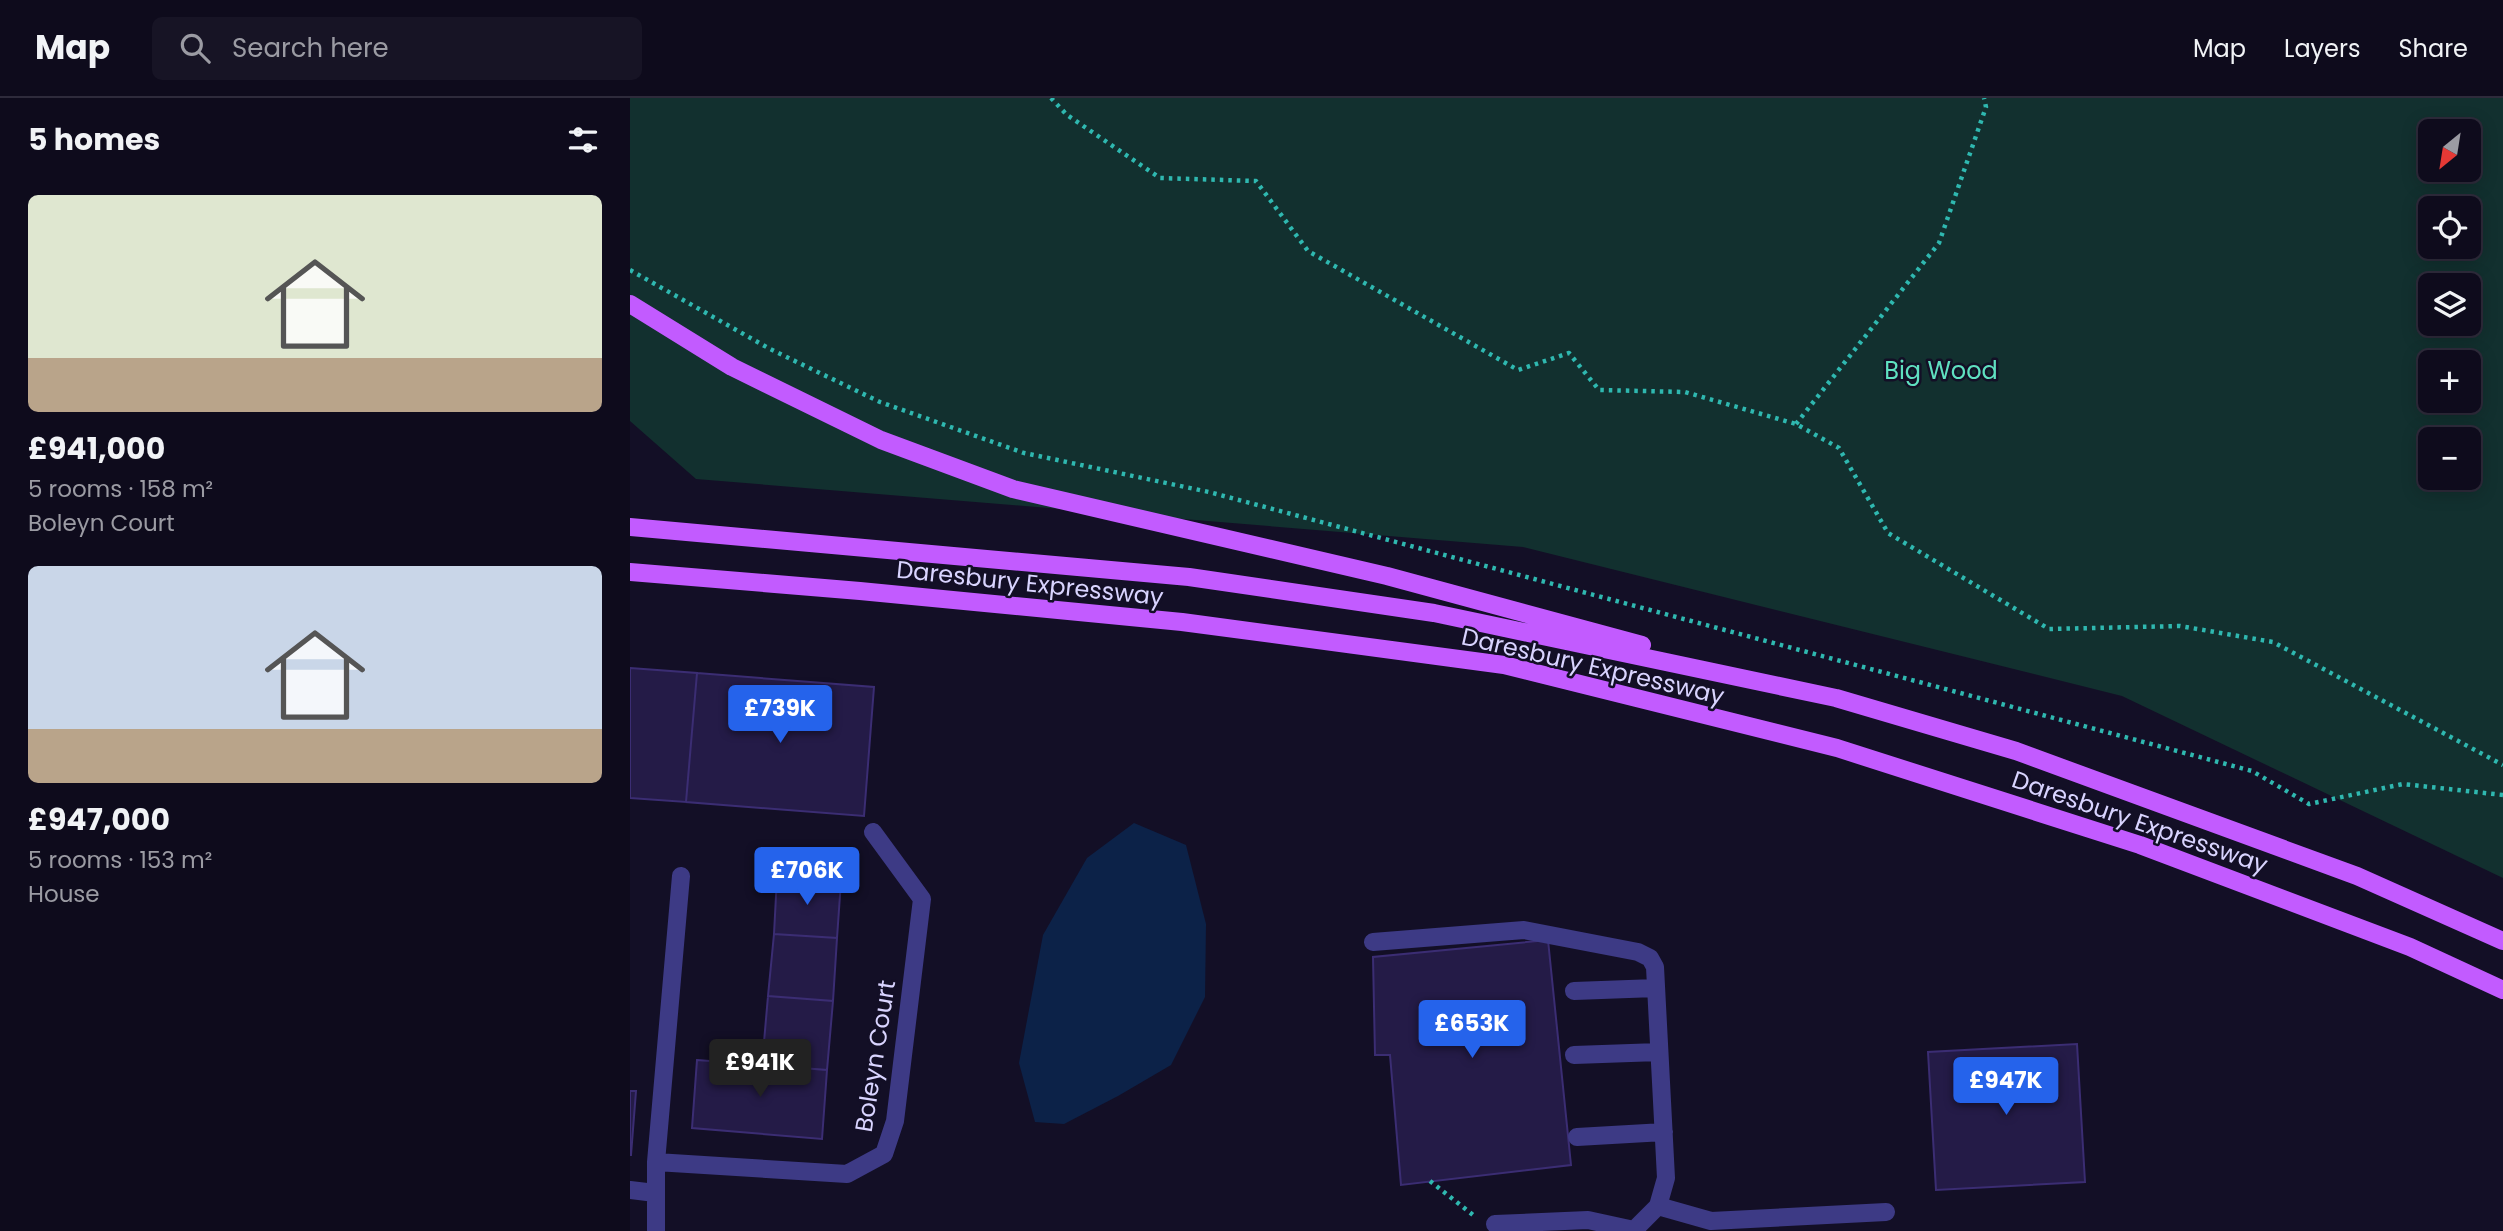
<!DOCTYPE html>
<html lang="en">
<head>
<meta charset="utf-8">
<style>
  :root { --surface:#0e0b1c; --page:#171425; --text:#f1f3f6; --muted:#9b9ba3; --line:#2e2b3b; --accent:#2563eb }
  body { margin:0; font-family:Poppins,sans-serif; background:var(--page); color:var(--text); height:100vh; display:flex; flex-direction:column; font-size:26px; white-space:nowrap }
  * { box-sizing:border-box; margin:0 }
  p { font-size:23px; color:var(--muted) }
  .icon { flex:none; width:38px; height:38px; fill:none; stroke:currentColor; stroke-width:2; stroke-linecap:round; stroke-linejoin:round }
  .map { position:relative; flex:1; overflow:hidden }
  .panel { display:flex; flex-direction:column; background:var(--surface); width:630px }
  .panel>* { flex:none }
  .needle { width:46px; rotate:210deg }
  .tools { position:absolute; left:1788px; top:21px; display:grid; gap:14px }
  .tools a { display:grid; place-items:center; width:63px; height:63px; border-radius:10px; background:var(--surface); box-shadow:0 4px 18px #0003,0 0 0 2px var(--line); font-size:35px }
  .price { position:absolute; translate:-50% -60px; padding:0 16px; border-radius:7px; background:var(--accent); color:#fff; font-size:23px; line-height:46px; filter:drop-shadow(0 2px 4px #0008) }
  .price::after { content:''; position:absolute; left:50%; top:42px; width:21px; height:16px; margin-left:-10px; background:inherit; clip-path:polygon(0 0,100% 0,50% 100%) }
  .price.active { background:#222; color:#fff }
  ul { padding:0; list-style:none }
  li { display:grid; align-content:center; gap:14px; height:371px; padding:0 28px }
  li span { display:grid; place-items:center; height:217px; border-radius:10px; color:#555 }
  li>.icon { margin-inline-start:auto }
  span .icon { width:126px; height:126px; fill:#fffc; stroke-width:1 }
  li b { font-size:30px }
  h2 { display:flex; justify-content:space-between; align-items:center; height:84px; padding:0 28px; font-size:30px }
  header { display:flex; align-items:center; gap:42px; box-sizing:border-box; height:98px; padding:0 35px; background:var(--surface); border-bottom:2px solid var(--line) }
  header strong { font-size:33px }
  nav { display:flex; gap:38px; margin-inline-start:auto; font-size:24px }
  .search { width:490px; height:63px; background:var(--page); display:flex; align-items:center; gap:18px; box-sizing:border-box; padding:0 24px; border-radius:10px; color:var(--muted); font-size:26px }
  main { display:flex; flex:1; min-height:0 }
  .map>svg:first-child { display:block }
</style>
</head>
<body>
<header>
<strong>Map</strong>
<div class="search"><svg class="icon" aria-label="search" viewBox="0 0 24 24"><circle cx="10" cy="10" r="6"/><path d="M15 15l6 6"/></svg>Search here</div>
<nav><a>Map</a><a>Layers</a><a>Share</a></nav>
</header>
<main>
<section class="panel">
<h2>5 homes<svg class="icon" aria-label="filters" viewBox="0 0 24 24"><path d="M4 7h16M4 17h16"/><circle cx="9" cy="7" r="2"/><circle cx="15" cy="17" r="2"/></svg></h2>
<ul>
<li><span style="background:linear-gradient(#dfe7d0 75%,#b9a48a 0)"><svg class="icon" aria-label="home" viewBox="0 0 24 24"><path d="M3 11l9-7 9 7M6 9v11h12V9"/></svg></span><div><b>£941,000</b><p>5 rooms · 158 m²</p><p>Boleyn Court</p></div></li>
<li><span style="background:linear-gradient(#c9d6e8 75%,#b9a48a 0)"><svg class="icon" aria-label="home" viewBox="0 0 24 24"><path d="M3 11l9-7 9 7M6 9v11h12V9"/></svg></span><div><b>£947,000</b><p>5 rooms · 153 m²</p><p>House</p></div></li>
</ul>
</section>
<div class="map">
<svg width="1873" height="1133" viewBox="0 0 1873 1133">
  <rect width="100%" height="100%" fill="#130f26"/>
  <!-- green -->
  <path fill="#12302f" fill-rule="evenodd" d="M0 0H1873V780L1492 598 893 449 66 381 0 323ZM1801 33H1839V72H1801ZM1801 110H1839V149H1801ZM1801 187H1839V226H1801ZM1801 264H1839V303H1801ZM1801 341H1839V380H1801Z"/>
  <!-- water -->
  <path fill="#0c2248" d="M504 725 556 747 576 826 575 899 541 967 488 998 434 1026 405 1024 389 965 413 837 457 760Z"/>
  <!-- building -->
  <path fill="#241b47" stroke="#3b2d73" stroke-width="2" d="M0 570 67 575 56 704 0 700Z
    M67 575 244 589 234 718 56 704Z
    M147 779 211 783 207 840 144 836Z
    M144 836 207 840 203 903 138 898Z
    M918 842 941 1067 771 1087 760 957H745L743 859Z
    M138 898 203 903 197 972 132 967Z
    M1447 946 1455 1084 1306 1092 1298 954Z
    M67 962 197 972 192 1041 62 1030Z
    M0 993H6L1 1057H0Z"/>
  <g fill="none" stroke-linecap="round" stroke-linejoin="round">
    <!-- path -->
    <path stroke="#2fb8b0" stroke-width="4.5" stroke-dasharray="3.5 5" stroke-linecap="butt" d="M421 0 437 17 530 80 626 83 678 153 888 272 939 255 969 292 1055 294 1166 326 1209 350 1258 435 1419 531 1550 528 1643 544 1873 667
      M0 172 140 251 250 304 394 355 579 394 1622 673 1679 706 1773 686 1873 697
      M1166 326 1309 145 1356 9 1354 0
      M800 1083 843 1117"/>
    <!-- service -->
    <path stroke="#3d3a85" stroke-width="18" d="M743 844 894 832 1008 854 1020 860 1025 869 1036 1080 1028 1108 1003 1133
      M944 893 1026 890
      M944 957 1029 954
      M947 1039 1034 1034
      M1028 1108 1081 1123 1256 1114
      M865 1126 958 1122 1004 1132"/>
    <!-- minor -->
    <path stroke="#3d3a85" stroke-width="18" d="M26 1064 217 1076 254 1056 265 1023 292 801 243 734
      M0 1092 25 1095
      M26 1133V1064L51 778"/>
    <!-- primary -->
    <path stroke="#c25bff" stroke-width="18" d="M0 206 102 269 251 342 383 391 757 478 1012 547
      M0 429 559 479 804 515 1206 600 1386 653 1727 778 1873 843
      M0 474 230 493 552 524 874 567 1207 650 1510 747 1780 849 1873 892"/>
  </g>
  <g text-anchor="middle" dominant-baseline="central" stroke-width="5" stroke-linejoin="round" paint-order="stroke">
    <!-- park labels -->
    <g font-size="24" fill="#5fe0c0" stroke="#130f26">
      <text x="1311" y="272">Big Wood</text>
    </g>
    <!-- street labels -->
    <g font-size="24" fill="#d9d4ff" stroke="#130f26">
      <text transform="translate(400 485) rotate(6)">Daresbury Expressway</text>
      <text transform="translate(963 568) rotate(13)">Daresbury Expressway</text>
      <text transform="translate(1510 724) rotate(19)">Daresbury Expressway</text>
      <text transform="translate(245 958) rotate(-81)">Boleyn Court</text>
    </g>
  </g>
</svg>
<div class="tools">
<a><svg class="needle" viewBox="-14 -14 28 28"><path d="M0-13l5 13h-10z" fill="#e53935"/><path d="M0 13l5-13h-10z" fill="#9b9ba3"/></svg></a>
<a><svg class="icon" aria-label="locate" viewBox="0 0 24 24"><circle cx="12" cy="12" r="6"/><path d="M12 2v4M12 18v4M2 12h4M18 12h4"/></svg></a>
<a><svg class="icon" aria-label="layers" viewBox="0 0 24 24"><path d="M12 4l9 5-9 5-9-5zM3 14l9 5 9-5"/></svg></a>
<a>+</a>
<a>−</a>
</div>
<b class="price" style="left:150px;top:647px">£739K</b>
<b class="price" style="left:177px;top:809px">£706K</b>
<b class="price" style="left:842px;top:962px">£653K</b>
<b class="price active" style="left:130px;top:1001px">£941K</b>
<b class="price" style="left:1376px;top:1019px">£947K</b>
</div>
</main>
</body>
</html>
